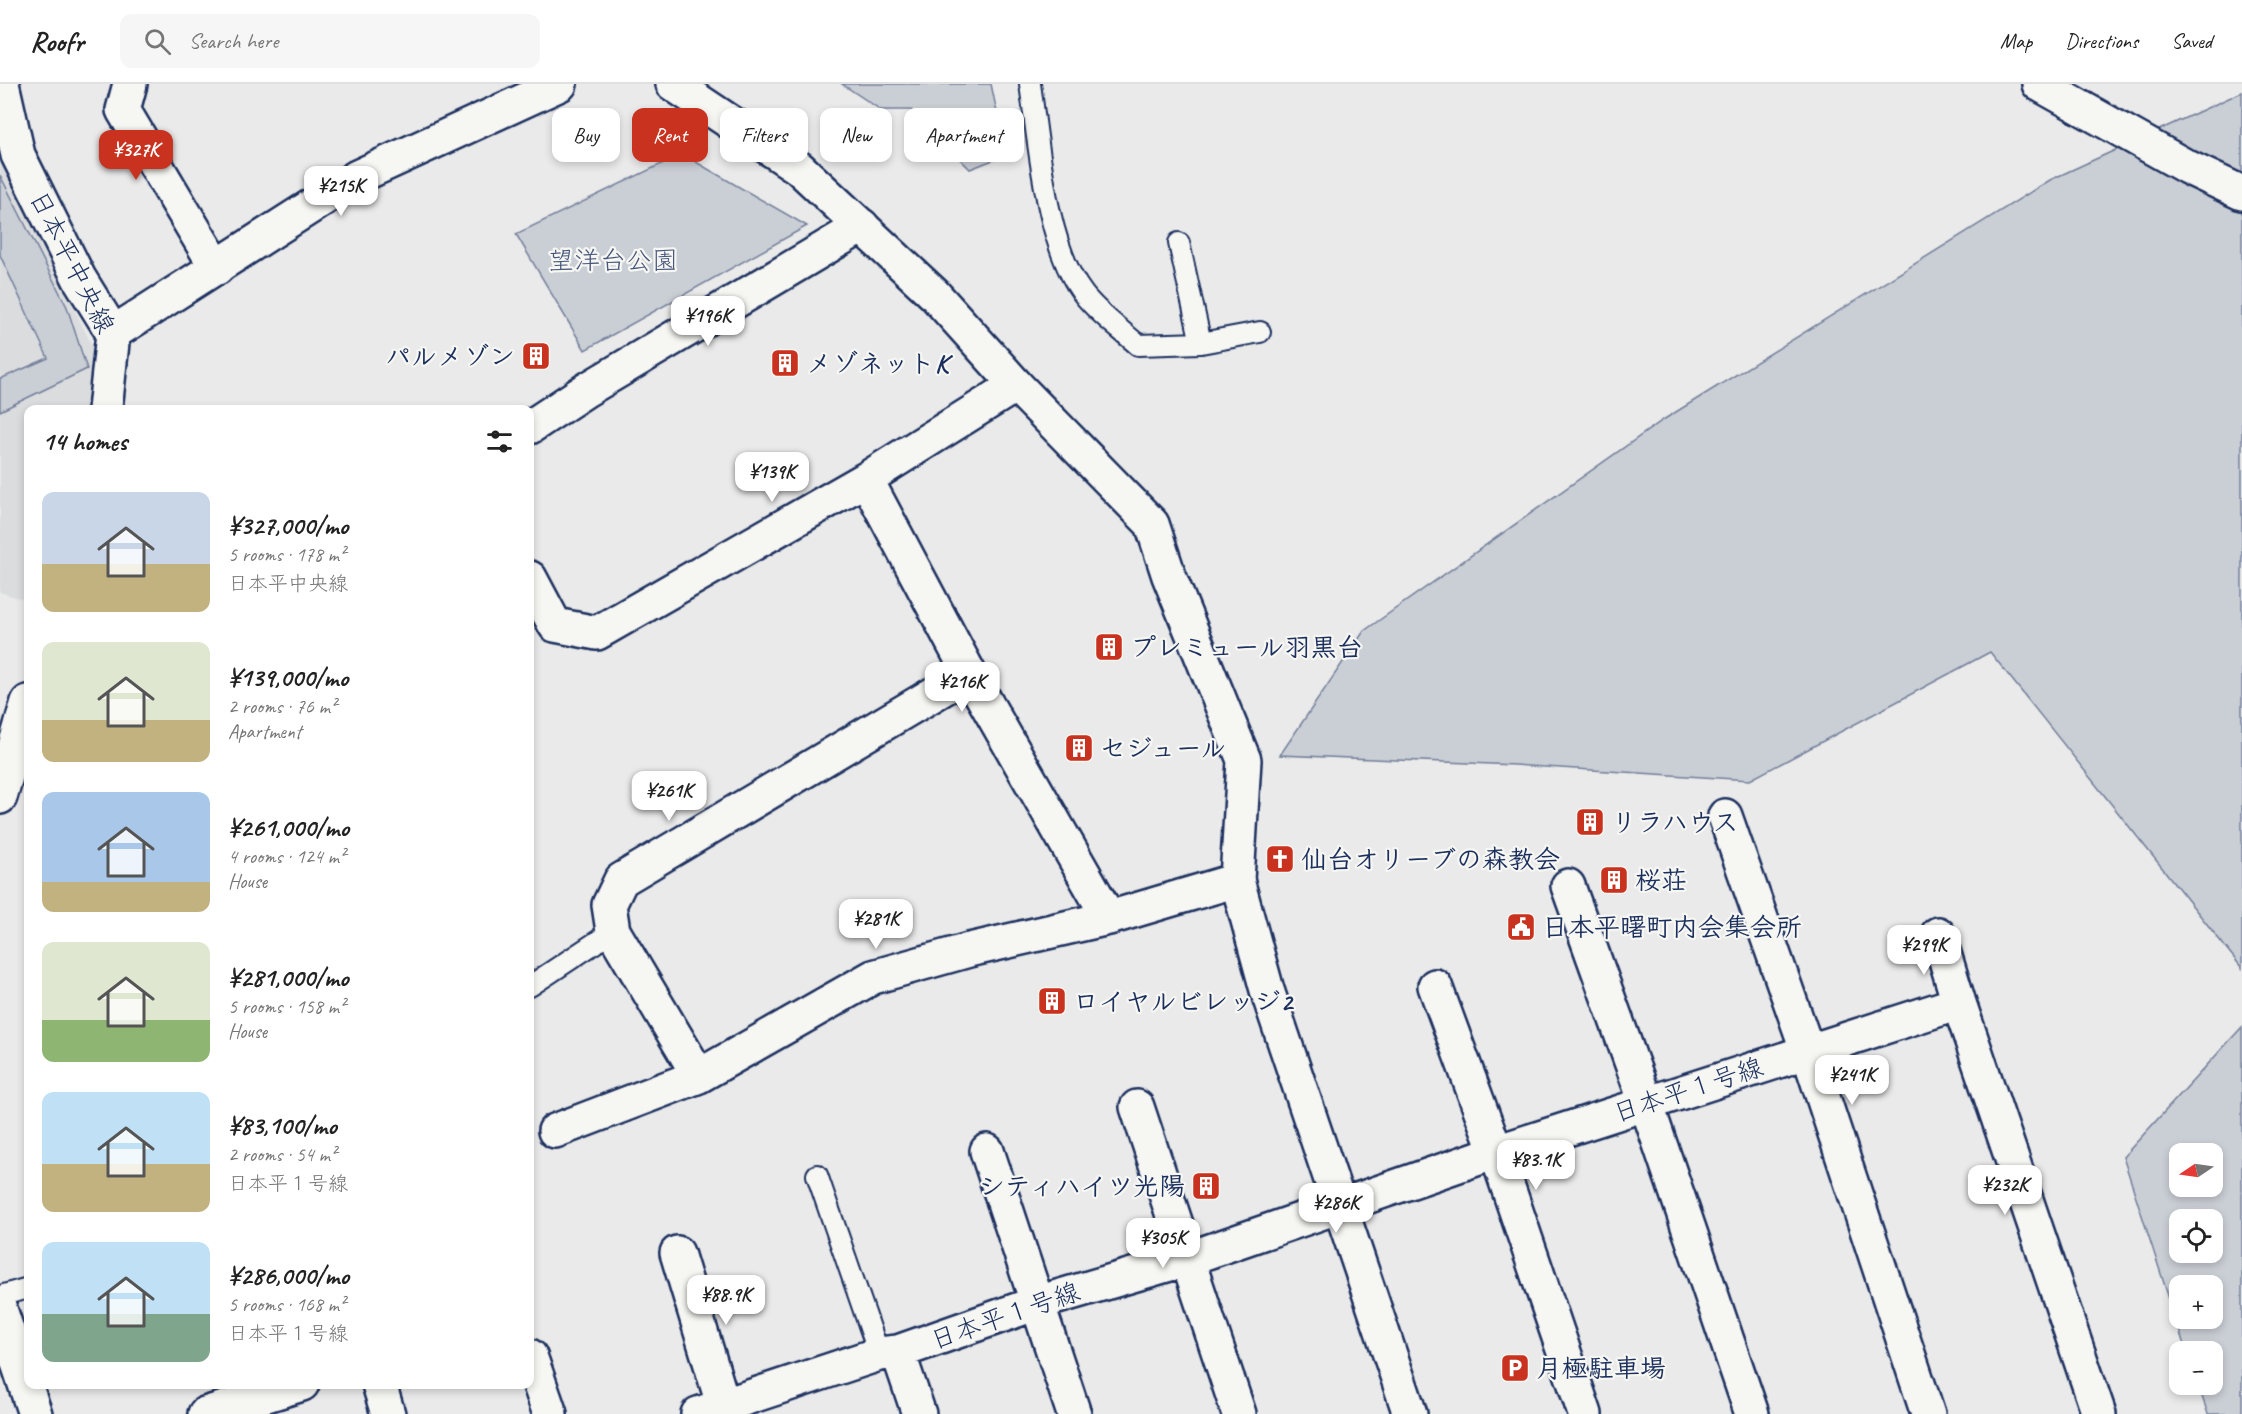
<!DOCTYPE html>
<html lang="en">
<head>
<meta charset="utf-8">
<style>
  :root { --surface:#fff; --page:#f6f6f6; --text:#222; --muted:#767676; --line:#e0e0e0; --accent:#c8321e }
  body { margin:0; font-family:Caveat,"Klee One",sans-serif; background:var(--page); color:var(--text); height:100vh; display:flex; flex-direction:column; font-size:22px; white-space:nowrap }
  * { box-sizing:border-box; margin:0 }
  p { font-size:20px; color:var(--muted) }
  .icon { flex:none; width:33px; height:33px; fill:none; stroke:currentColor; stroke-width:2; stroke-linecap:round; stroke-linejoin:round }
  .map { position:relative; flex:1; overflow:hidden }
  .details { position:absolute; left:24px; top:321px; width:510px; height:984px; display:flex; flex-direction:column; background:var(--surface); border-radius:12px; box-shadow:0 3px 9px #0003 }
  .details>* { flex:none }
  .top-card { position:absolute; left:552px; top:24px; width:570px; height:54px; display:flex; gap:12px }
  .needle { width:39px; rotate:257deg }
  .buttons { position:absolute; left:2169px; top:1059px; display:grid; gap:12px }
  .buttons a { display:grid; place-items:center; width:54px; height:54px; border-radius:12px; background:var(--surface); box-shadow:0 3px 9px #0003; font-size:30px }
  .price { position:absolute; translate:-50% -51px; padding:0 14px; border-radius:12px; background:#fff; color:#222; font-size:20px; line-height:39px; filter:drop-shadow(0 2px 3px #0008) }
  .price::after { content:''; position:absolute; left:50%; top:36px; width:18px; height:14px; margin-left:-9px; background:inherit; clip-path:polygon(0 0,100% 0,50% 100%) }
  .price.on { background:var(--accent); color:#fff }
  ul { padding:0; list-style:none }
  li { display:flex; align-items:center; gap:18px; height:150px; padding:0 18px }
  li span { display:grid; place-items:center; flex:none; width:168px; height:120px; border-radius:12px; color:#555 }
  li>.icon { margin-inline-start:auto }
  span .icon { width:72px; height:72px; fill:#fffc; stroke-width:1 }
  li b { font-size:26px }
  h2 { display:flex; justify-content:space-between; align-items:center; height:72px; padding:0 18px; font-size:26px }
  .tag { padding:0 21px; border-radius:12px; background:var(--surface); box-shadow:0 3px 9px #0003; font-size:21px; line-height:54px }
  .tag.on { background:var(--accent); color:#fff }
  header { display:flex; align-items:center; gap:36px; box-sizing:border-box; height:84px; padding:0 30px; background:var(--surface); border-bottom:2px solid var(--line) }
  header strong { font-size:28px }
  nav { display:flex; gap:33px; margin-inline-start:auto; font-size:21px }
  .search { width:420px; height:54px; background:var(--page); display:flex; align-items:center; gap:15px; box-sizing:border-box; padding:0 21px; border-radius:12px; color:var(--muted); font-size:22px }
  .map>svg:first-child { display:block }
</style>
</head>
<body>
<header>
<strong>Roofr</strong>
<div class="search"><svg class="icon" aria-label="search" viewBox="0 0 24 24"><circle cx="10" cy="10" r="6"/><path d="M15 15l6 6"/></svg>Search here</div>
<nav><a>Map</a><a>Directions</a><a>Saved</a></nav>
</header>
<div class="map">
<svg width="2242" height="1330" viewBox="0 0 2242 1330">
  <rect width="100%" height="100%" fill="#e9eae9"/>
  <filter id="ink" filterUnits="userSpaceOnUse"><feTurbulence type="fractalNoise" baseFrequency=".0167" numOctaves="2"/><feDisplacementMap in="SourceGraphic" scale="12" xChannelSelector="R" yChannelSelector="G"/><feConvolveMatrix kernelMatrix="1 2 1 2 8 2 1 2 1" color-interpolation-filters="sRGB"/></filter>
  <g filter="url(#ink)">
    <!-- built -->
    <path fill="#dadcde" d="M0 72 98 274 91 325 28 326V517L0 508Z"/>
    <!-- green -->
    <path fill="#caced5" stroke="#727e9a" stroke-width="1.5" fill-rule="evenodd" d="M842 0H991L1006 71 970 85 911 26H881Z
      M2242 8V884L1990 568 1750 696 1515 681 1280 671 1364 547 1663 336 2050 96Z
      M682 70 807 142 585 266 516 150Z
      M0 91 67 223 87 285 0 327V295L48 274 0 171Z
      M2242 943V1330H2208L2198 1301 2212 1300V1268L2186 1267 2123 1073ZM2180 1070H2212V1102H2180ZM2180 1136H2212V1168H2180ZM2180 1202H2212V1234H2180Z"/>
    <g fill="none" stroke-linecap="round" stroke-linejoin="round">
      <!-- service casing -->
      <g stroke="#1b2f5e" stroke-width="24">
        <path id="service" d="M1030 0C1039 61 1046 163 1084 211 1099 230 1120 245 1138 261L1201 259 1260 248
          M1179 159 1201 259
          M530 902 613 847
          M817 1091 879 1270
          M0 1212 28 1204"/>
      </g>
      <!-- minor casing -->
      <g stroke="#1b2f5e" stroke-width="38">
        <path id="minor" d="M130 0 123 26 217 184
          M530 343 586 306 862 142
          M866 395 969 589 1109 834
          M530 494 555 541 597 549 866 395 1016 301
          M1725 732 1808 968 1928 1330
          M1568 802 1646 1019 1752 1330
          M1938 850 1959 919 2099 1330
          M1435 902 1496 1068 1585 1330
          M699 992 613 847 609 821 621 796 969 589
          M1137 1023 1239 1330
          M555 1047 699 992 873 893 969 866 1109 834 1237 796
          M987 1067 1074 1330
          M677 1169 726 1330
          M898 1268 919 1330
          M530 1272 550 1330
          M379 1300 388 1330
          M205 1330 302 1300
          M698 1330 879 1270 898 1268 1037 1219 1187 1175 1496 1068 1959 919"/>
      </g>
      <!-- tertiary casing -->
      <g stroke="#1b2f5e" stroke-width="38">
        <path id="tertiary" d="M2 0 18 71 79 194 113 249 105 326
          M673 0 799 84 934 210 1016 301 1152 440 1169 492 1244 676 1237 796 1267 906 1410 1330
          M2039 0 2187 83 2242 109
          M113 249 357 93 560 0
          M0 713 28 618
          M0 1225 35 1330"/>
      </g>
      <!-- service -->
      <use href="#service" stroke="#f6f6f2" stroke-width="20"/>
      <!-- minor -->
      <use href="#minor" stroke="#f6f6f2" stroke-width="33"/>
      <!-- tertiary -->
      <use href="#tertiary" stroke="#f6f6f2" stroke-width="33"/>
    </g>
  </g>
  <!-- icons -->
  <defs>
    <g id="building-square" transform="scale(1.5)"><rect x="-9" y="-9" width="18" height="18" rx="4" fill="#c8321e" stroke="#f6f6f2"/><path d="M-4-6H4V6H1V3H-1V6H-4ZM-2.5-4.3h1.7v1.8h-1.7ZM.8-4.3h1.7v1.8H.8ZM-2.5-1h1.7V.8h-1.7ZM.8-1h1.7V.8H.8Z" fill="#fff"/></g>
    <g id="church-square" transform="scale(1.5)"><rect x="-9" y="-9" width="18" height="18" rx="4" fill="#c8321e" stroke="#f6f6f2"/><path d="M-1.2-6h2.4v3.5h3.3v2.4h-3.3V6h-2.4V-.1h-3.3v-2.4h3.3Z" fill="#fff"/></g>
    <g id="civic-square" transform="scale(1.5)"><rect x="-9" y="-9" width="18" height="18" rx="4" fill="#c8321e" stroke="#f6f6f2"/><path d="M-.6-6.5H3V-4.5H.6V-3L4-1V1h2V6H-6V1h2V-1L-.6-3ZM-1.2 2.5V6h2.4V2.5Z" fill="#fff"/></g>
    <g id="parking-square" transform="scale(1.5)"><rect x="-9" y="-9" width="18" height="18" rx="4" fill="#c8321e" stroke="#f6f6f2"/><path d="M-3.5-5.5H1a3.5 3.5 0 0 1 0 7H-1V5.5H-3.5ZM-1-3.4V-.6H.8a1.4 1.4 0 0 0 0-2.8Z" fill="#fff"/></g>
  </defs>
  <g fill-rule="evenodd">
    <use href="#building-square" x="536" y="272"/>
    <use href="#building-square" x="785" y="279"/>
    <use href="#building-square" x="1109" y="563"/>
    <use href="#building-square" x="1079" y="664"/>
    <use href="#building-square" x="1590" y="738"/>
    <use href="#church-square" x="1280" y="775"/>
    <use href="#building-square" x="1614" y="796"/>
    <use href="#civic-square" x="1521" y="843"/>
    <use href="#building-square" x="1052" y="917"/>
    <use href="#building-square" x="1206" y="1102"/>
    <use href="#parking-square" x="1515" y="1284"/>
  </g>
  <g text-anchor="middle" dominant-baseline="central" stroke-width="4.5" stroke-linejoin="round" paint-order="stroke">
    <!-- park labels -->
    <g font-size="26" fill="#47577c" stroke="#f6f6f2">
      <text x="613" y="176">望洋台公園</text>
    </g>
    <!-- street labels -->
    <g font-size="26" fill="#1b2f5e" stroke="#f6f6f2">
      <text transform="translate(72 178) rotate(63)">日本平中央線</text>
      <text transform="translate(1688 1006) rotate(-18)">日本平１号線</text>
      <text transform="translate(1005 1232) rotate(-19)">日本平１号線</text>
    </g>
    <!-- poi labels -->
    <g font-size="26" font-weight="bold" fill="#1b2f5e" stroke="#f6f6f2" text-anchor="start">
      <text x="515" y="272" text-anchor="end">パルメゾン</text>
      <text x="806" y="279">メゾネットK</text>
      <text x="1130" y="563">プレミュール羽黒台</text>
      <text x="1100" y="664">セジュール</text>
      <text x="1611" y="738">リラハウス</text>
      <text x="1301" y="775">仙台オリーブの森教会</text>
      <text x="1635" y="796">桜荘</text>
      <text x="1542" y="843">日本平曙町内会集会所</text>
      <text x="1073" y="917">ロイヤルビレッジ2</text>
      <text x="1185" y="1102" text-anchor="end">シティハイツ光陽</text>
      <text x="1536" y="1284">月極駐車場</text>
    </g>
  </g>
</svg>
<div class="buttons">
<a><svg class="needle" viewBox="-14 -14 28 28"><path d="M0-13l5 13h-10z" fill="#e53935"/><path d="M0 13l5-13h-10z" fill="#767676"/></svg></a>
<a><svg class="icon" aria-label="locate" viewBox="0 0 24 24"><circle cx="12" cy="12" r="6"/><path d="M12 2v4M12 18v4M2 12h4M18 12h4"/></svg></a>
<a>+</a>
<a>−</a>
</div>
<b class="price on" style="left:136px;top:97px">¥327K</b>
<b class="price" style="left:341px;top:133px">¥215K</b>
<b class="price" style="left:708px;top:263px">¥196K</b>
<b class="price" style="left:772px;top:419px">¥139K</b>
<b class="price" style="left:962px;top:629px">¥216K</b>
<b class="price" style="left:669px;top:738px">¥261K</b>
<b class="price" style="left:876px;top:866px">¥281K</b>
<b class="price" style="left:1924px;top:892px">¥299K</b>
<b class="price" style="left:1852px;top:1022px">¥241K</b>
<b class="price" style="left:1536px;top:1107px">¥83.1K</b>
<b class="price" style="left:2005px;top:1132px">¥232K</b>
<b class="price" style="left:1336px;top:1150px">¥286K</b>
<b class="price" style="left:1163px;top:1185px">¥305K</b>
<b class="price" style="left:726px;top:1242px">¥88.9K</b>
<div class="top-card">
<a class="tag">Buy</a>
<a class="tag on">Rent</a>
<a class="tag">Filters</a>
<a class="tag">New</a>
<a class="tag">Apartment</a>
</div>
<section class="details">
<h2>14 homes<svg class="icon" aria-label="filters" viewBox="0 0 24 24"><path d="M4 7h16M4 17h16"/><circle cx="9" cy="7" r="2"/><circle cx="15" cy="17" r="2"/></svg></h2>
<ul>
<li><span style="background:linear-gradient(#c9d6e8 60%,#c2b280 0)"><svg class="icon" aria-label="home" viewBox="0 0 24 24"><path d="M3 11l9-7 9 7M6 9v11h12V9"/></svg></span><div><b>¥327,000/mo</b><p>5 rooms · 178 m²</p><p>日本平中央線</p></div></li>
<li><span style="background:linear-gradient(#dfe7d0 65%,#c2b280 0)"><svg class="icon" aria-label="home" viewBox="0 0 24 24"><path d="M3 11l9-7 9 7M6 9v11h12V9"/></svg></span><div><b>¥139,000/mo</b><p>2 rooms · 76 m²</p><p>Apartment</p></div></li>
<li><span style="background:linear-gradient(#a9c7e8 75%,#c2b280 0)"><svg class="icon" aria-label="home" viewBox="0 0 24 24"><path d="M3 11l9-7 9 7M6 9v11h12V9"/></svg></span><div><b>¥261,000/mo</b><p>4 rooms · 124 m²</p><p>House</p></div></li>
<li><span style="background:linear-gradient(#dfe7d0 65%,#8fb573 0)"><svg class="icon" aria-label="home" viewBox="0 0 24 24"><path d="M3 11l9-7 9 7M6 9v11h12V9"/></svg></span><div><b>¥281,000/mo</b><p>5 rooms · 158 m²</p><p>House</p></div></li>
<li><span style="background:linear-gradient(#bfe0f5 60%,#c2b280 0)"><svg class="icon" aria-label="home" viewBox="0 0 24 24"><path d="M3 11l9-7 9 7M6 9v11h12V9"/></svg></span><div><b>¥83,100/mo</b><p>2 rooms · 54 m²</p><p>日本平１号線</p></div></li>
<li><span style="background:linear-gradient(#bfe0f5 60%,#7fa58c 0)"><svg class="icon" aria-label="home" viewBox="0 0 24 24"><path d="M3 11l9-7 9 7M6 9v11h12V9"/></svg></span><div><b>¥286,000/mo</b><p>5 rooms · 168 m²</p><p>日本平１号線</p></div></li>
</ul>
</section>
</div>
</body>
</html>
